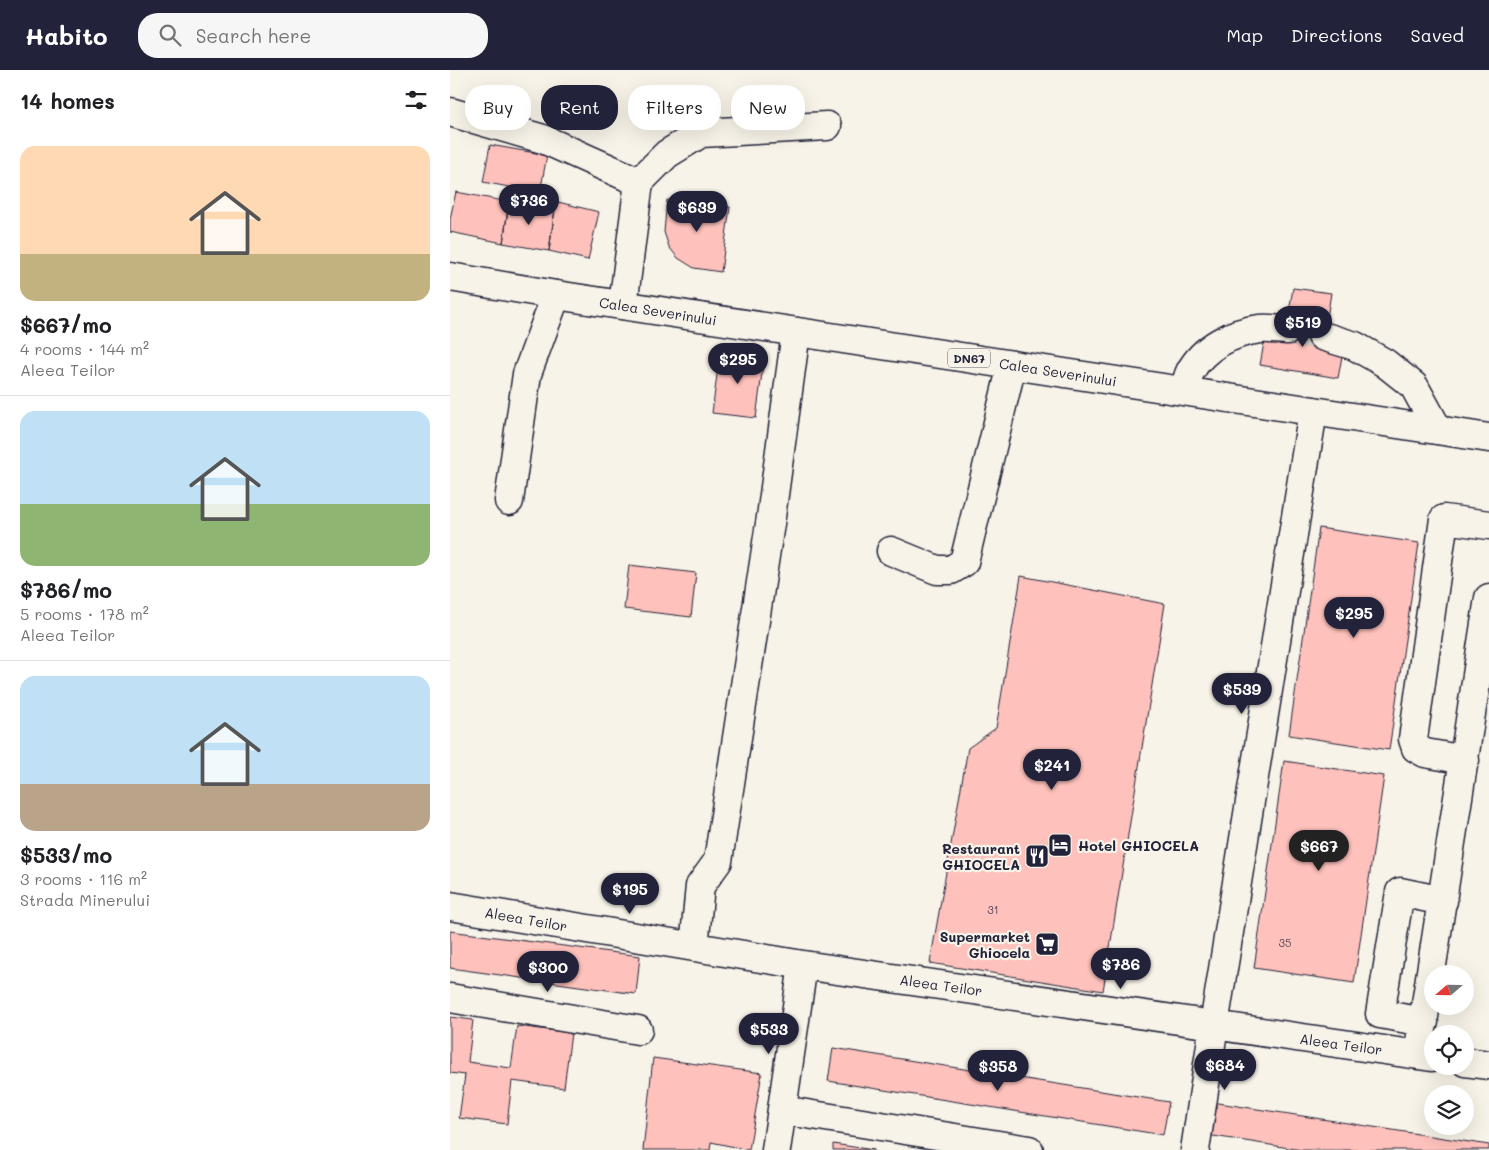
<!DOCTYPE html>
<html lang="en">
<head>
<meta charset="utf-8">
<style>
  :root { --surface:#fff; --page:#f6f6f6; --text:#202124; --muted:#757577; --line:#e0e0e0; --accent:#22223b }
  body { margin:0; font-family:Mali,sans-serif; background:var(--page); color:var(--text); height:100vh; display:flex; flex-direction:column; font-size:19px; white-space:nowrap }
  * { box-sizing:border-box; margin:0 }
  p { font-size:16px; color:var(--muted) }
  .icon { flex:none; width:28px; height:28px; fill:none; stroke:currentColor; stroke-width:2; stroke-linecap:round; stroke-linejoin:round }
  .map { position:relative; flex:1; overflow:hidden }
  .panel { display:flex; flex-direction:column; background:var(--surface); width:450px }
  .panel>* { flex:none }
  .hud { position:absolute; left:15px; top:15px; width:475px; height:45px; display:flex; gap:10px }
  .needle { width:32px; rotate:250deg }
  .tools { position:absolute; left:974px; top:895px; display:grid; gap:10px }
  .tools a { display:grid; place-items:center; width:50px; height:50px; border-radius:50%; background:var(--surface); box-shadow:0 5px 20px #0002; font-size:25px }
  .price { position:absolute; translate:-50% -42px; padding:0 11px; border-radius:18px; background:var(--accent); color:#fff; font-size:16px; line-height:32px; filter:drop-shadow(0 1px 2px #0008) }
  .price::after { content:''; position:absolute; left:50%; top:30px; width:15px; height:11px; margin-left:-8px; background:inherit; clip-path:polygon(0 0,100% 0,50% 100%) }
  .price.current { background:#222; color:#fff }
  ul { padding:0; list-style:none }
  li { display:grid; align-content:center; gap:10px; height:265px; padding:0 20px }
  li+li { border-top:1px solid var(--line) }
  li span { display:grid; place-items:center; height:155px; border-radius:15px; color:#555 }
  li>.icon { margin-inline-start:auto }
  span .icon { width:90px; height:90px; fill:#fffc; stroke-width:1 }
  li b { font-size:21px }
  h2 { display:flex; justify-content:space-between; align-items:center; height:60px; padding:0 20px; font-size:21px }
  .chip { padding:0 18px; border-radius:20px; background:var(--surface); box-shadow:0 5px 20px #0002; font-size:18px; line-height:45px }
  .chip.current { background:var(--accent); color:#fff }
  header { display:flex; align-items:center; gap:30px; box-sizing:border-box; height:70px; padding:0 25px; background:var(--accent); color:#fff }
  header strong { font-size:24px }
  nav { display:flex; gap:28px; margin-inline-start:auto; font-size:18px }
  .search { width:350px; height:45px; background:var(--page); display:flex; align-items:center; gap:12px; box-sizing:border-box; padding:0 18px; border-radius:20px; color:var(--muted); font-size:19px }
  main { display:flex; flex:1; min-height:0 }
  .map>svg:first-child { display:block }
</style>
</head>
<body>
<header>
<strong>Habito</strong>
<div class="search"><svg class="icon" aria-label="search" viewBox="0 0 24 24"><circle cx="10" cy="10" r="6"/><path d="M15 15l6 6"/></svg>Search here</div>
<nav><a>Map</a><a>Directions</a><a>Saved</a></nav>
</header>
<main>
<section class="panel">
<h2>14 homes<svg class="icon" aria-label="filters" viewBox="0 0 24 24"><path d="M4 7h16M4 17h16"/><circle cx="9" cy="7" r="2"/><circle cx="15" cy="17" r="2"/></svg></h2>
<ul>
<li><span style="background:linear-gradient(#ffd9b3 70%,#c2b280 0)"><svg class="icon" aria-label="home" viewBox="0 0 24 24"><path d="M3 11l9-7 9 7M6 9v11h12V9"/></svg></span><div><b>$667/mo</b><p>4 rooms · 144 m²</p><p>Aleea Teilor</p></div></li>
<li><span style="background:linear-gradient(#bfe0f5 60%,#8fb573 0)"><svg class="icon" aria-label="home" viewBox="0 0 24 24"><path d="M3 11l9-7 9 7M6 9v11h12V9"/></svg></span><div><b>$786/mo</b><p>5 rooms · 178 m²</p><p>Aleea Teilor</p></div></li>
<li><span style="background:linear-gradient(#bfe0f5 70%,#b9a48a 0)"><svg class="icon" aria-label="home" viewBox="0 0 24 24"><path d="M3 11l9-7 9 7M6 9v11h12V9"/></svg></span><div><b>$533/mo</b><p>3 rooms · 116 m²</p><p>Strada Minerului</p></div></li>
</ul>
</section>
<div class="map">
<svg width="1039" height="1080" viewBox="0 0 1039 1080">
  <rect width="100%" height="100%" fill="#f7f3e8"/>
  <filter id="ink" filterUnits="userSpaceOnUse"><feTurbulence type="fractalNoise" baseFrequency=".02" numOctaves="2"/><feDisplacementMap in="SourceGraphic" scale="10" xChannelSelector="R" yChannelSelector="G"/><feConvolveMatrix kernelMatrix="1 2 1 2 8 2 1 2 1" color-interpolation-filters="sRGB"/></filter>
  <g filter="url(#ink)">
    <!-- building -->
    <path fill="#fec1bb" stroke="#22223b" d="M40 75 97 85 90 123 33 112Z
      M6 122 59 132 53 173 0 162V149Z
      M217 130 280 137 271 202 244 198 228 188 219 177 214 162Z
      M59 132 105 139 99 181 53 173Z
      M108 132 149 142 138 190 99 181 105 139Z
      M843 218 881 223 877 248 839 242Z
      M839 242 877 248 873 278 893 281 888 308 810 295 815 267 835 270Z
      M270 282 314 288 306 348 262 343Z
      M869 458 969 473 939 680 839 665Z
      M179 495 246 503 241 547 174 539Z
      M571 506 715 534 653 921 480 893 518 678 546 658Z
      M834 691 934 706 904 913 804 898Z
      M0 861 190 886 186 924 0 898Z
      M0 947 23 950 18 992 61 998 67 956 121 963 114 1018 62 1011 57 1054 9 1048 15 1005 0 1003Z
      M383 978 719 1032 713 1065 378 1011Z
      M203 988 312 1003 299 1080 261 1072 260 1080H193Z
      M762 1032 1039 1075V1080H852L757 1065Z
      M383 1074 424 1080H383Z"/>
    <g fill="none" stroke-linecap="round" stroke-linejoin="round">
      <!-- minor-tunnel -->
      <path stroke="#ccc9c5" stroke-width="28" stroke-dasharray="28 14" stroke-linecap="butt" d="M838 260 872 266"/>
      <!-- minor casing -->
      <g stroke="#22223b" stroke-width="31">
        <path id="minor" d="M0 42 93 69 189 112
          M173 235 189 112 217 84 251 63 377 56
          M872 266 905 276 935 293 964 316 988 360
          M735 321C736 315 737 308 740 302 753 277 783 262 810 259 819 258 829 260 838 260
          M59 431 77 304 106 225
          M441 481 487 500H501L514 492 562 295
          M1015 690 975 683 966 678 963 669 994 449 1039 455
          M0 836 353 895 982 987
          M244 877 250 816 268 791 321 447 346 262
          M0 928 188 960
          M974 952 930 944 950 822 993 831
          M968 985 1039 528
          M1015 992 1039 995
          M332 1040 579 1080
          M326 1080 353 895
          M745 1080 764 955 863 341"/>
      </g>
      <!-- major casing -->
      <g stroke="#22223b" stroke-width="31">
        <path id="major" d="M0 207 106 225 1039 368"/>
      </g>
      <!-- minor -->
      <use href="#minor" stroke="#f7f3e8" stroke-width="28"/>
      <!-- major -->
      <use href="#major" stroke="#f7f3e8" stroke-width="28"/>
    </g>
  </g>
  <!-- icons -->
  <defs>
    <g id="hotel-square" transform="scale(1.25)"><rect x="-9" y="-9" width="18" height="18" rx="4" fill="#22223b" stroke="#f7f3e8"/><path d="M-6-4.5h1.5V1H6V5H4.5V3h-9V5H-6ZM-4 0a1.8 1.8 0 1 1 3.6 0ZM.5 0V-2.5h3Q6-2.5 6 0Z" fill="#fff"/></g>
    <g id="restaurant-square" transform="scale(1.25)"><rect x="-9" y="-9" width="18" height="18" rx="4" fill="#22223b" stroke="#f7f3e8"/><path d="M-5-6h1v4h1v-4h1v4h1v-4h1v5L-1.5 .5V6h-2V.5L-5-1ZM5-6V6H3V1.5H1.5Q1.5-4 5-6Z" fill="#fff"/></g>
    <g id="supermarket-square" transform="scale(1.25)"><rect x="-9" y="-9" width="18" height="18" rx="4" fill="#22223b" stroke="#f7f3e8"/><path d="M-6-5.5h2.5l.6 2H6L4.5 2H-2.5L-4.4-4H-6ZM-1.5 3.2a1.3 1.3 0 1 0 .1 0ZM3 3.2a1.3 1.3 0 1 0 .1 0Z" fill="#fff"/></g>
  </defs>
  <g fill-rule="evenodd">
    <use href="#hotel-square" x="610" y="775"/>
    <use href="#restaurant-square" x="587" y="786"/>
    <use href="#supermarket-square" x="597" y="874"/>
  </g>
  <g text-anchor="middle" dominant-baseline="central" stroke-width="4.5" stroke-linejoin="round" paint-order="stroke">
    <!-- number labels -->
    <g font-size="11" fill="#594a5b">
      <text x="543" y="839">31</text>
      <text x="835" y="872">35</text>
    </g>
    <!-- shield labels -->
    <rect fill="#f7f3e8" stroke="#62616f" stroke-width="1" x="498" y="278.5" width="42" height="19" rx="4"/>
    <g font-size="12" font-weight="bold" fill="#22223b">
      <text x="519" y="288">DN67</text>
    </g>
    <!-- street labels -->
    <g font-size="14" fill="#22223b" stroke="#f7f3e8">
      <text transform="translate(208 241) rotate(9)">Calea Severinului</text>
      <text transform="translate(608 302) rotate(9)">Calea Severinului</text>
      <text transform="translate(76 849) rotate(10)">Aleea Teilor</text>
      <text transform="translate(491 915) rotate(8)">Aleea Teilor</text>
      <text transform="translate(891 974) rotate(8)">Aleea Teilor</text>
    </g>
    <!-- poi labels -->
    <g font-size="14" font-weight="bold" fill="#22223b" stroke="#f7f3e8" text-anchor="end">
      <text x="628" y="775" text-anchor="start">Hotel GHIOCELA</text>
      <text x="570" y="778">Restaurant<tspan x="570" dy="16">GHIOCELA</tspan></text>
      <text x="580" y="866">Supermarket<tspan x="580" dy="16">Ghiocela</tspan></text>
    </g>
  </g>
</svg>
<div class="tools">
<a><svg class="needle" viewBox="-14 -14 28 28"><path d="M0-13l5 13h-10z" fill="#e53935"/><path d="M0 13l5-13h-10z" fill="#757577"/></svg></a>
<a><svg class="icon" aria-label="locate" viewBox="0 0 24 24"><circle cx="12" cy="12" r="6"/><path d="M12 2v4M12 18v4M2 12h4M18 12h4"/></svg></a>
<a><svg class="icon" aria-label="layers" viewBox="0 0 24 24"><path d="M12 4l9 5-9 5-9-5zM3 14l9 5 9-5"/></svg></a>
</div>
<b class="price" style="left:79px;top:156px">$736</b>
<b class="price" style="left:247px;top:163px">$639</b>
<b class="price" style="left:853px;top:278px">$519</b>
<b class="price" style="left:288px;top:315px">$295</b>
<b class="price" style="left:904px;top:569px">$295</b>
<b class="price" style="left:792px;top:645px">$539</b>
<b class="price" style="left:602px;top:721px">$241</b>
<b class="price current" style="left:869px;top:802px">$667</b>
<b class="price" style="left:180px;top:845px">$195</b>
<b class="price" style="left:671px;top:920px">$786</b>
<b class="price" style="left:98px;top:923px">$300</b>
<b class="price" style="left:319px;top:985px">$533</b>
<b class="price" style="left:775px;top:1021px">$684</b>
<b class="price" style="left:548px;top:1022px">$358</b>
<div class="hud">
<a class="chip">Buy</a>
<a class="chip current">Rent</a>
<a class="chip">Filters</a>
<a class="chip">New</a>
</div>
</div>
</main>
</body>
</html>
